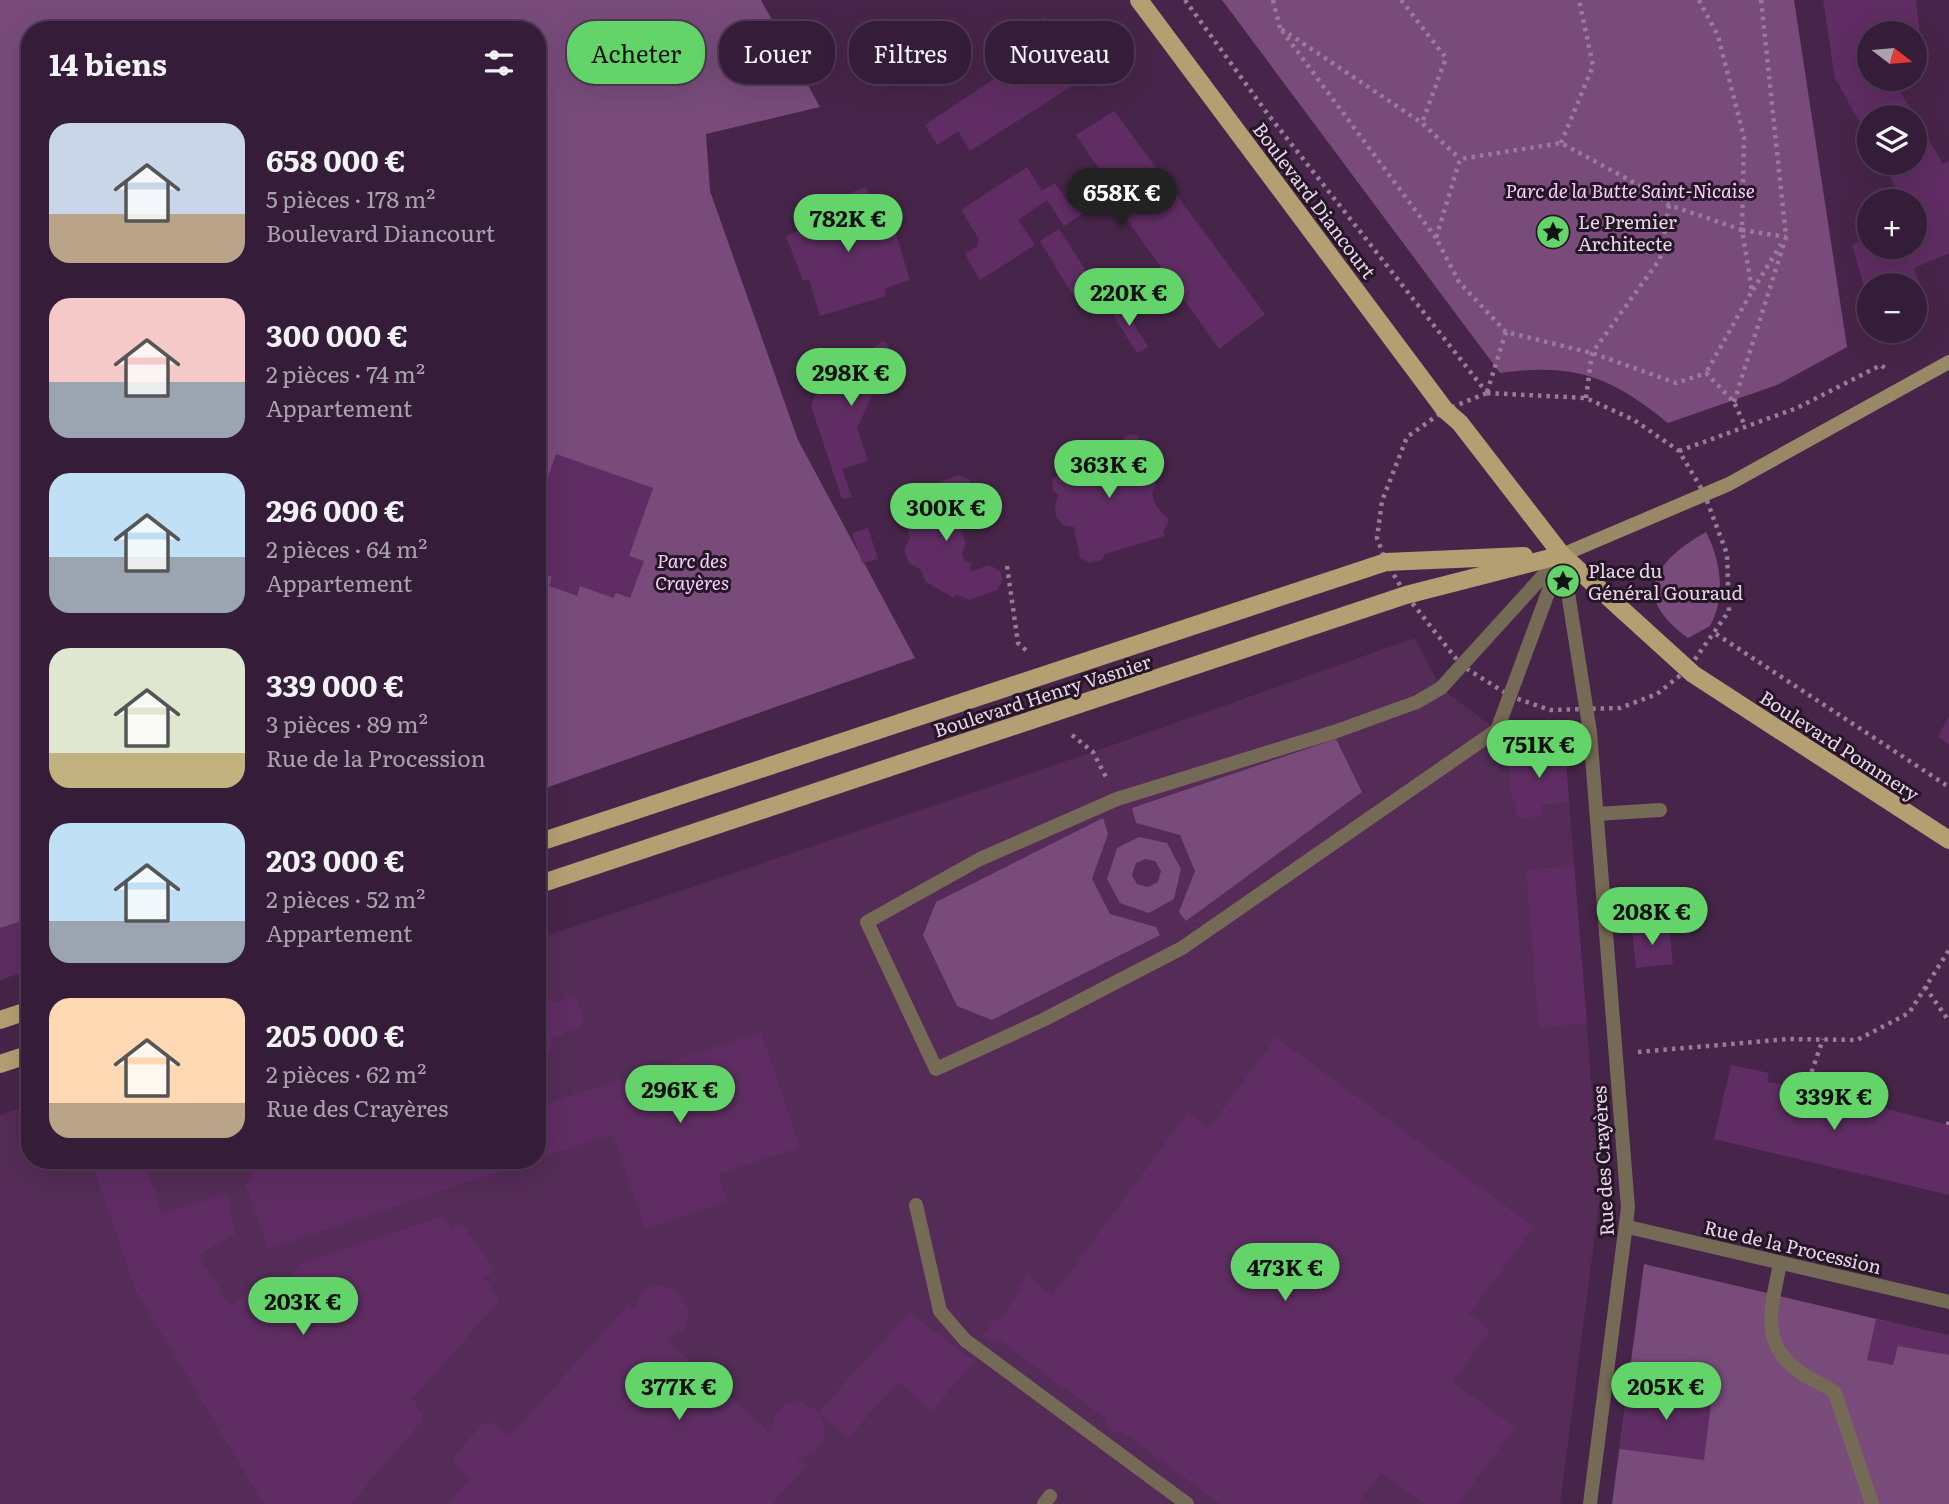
<!DOCTYPE html>
<html lang="fr">
<head>
<meta charset="utf-8">
<style>
  :root { --surface:#351c38; --page:#402943; --text:#f1f3f6; --muted:#aaa1ae; --line:#4f3a53; --accent:#62d469 }
  body { margin:0; font-family:Literata,serif; background:var(--page); color:var(--text); height:100vh; display:flex; flex-direction:column; font-size:26px; white-space:nowrap }
  * { box-sizing:border-box; margin:0 }
  p { font-size:23px; color:var(--muted) }
  .icon { flex:none; width:38px; height:38px; fill:none; stroke:currentColor; stroke-width:2; stroke-linecap:round; stroke-linejoin:round }
  .map { position:relative; flex:1; overflow:hidden }
  .panel { position:absolute; left:21px; top:21px; width:525px; height:1148px; display:flex; flex-direction:column; background:var(--surface); border-radius:28px; box-shadow:0 7px 28px #0002,0 0 0 2px var(--line) }
  .panel>* { flex:none }
  .banner { position:absolute; left:567px; top:21px; width:665px; height:63px; display:flex; gap:14px }
  .needle { width:46px; rotate:106deg }
  .tools { position:absolute; left:1857px; top:21px; display:grid; gap:14px }
  .tools a { display:grid; place-items:center; width:70px; height:70px; border-radius:50%; background:var(--surface); box-shadow:0 7px 28px #0002,0 0 0 2px var(--line); font-size:35px }
  .price { position:absolute; translate:-50% -60px; padding:0 16px; border-radius:24px; background:var(--accent); color:#111; font-size:23px; line-height:46px; filter:drop-shadow(0 2px 4px #0008) }
  .price::after { content:''; position:absolute; left:50%; top:42px; width:21px; height:16px; margin-left:-10px; background:inherit; clip-path:polygon(0 0,100% 0,50% 100%) }
  .price.active { background:#222; color:#fff }
  ul { padding:0; list-style:none }
  li { display:flex; align-items:center; gap:21px; height:175px; padding:0 28px }
  li span { display:grid; place-items:center; flex:none; width:196px; height:140px; border-radius:21px; color:#555 }
  li>.icon { margin-inline-start:auto }
  span .icon { width:84px; height:84px; fill:#fffc; stroke-width:1 }
  li b { font-size:30px }
  h2 { display:flex; justify-content:space-between; align-items:center; height:84px; padding:0 28px; font-size:30px }
  .pill { padding:0 24px; border-radius:28px; background:var(--surface); box-shadow:0 7px 28px #0002,0 0 0 2px var(--line); font-size:24px; line-height:63px }
  .pill.active { background:var(--accent); color:#111 }
  .map>svg:first-child { display:block }
</style>
</head>
<body>
<div class="map">
<svg width="1949" height="1504" viewBox="0 0 1949 1504">
  <rect width="100%" height="100%" fill="#47254a"/>
  <!-- built -->
  <path fill="#542c57" d="M1415 638 1441 688 1467 708 1497 730 1537 743 1565 748 1600 1196 1560 1504H0V1115L30 1105V1160H537V939L1093 752Z"/>
  <!-- green -->
  <path fill="#784b7b" fill-rule="evenodd" d="M0 0H761L820 107 706 134 710 191 798 440 915 658 537 791V30H30V967L0 977Z
    M1222 0H1794L1847 347 1777 385 1668 423C1610 376 1574 363 1500 373Z
    M1706 532C1721 561 1726 596 1710 626L1688 638C1629 596 1655 561 1706 532Z
    M1336 739 1362 792 1186 921 1179 912 1195 871 1180 835 1136 823 1132 808Z
    M1103 818 1108 834 1092 879 1110 914 1156 927 1160 935 992 1020 957 1006 923 935 936 902Z
    M1139 837 1167 843 1181 869 1174 899 1149 913 1120 903 1107 879 1117 848ZM1145 859 1155 861 1161 871 1158 882 1148 887 1137 884 1132 875 1136 863Z
    M1644 1264 1949 1336V1504H1612Z"/>
  <!-- building -->
  <path fill="#5f2d63" d="M1823 0H1916L1923 65 1914 66V33H1869V79H1893L1943 164 1949 161V253L1914 268 1922 289 1914 293V285H1869V303L1852 245 1869 236V247H1914V201H1879L1898 191 1882 163H1914V117H1869V139L1835 78Z
    M1044 17 1088 76 970 151 958 131 937 145 925 125 1031 54 1027 48 1021 51 1012 40Z
    M1114 111 1265 314 1219 349 1110 196 1064 226 1047 200 1018 220 1035 245 980 280 965 254 977 246 979 239 961 210 1027 167 1042 191 1055 183 1070 205 1108 182 1076 135Z
    M866 187 882 230 889 228 891 235 896 234 910 280 885 288 886 296 820 316 809 279 803 281 786 236 824 221 819 204Z
    M1059 229 1103 297 1082 310 1040 241Z
    M1121 303 1148 347 1137 353 1110 310Z
    M884 341 904 373 874 392 857 428 868 461 842 469 852 497 842 499 811 406 821 381Z
    M1133 434 1139 436 1138 448 1144 471 1153 474 1156 485 1152 494 1156 506 1169 521 1163 531 1165 536 1105 554 1101 560 1090 563 1080 558 1074 527 1063 525 1056 516 1055 504 1059 495 1053 491 1052 479 1059 476 1056 465 1094 454V450L1122 442 1125 436Z
    M556 454 653 488 629 556 644 561 630 598 616 593 613 598 580 586 577 596 549 586 552 577 537 571V510Z
    M959 475 970 480 973 489 967 500 953 505 951 509 955 511 951 520 954 527 961 530 966 544 962 553 964 560 972 564 969 568 973 571 989 565 1000 571 1003 580 997 590 969 600 956 594 954 598 926 582 920 569 909 563 904 550 910 538 906 523 921 494 926 496 931 485Z
    M868 528 878 559 862 563 852 533Z
    M1949 716V745L1938 737Z
    M1537 743 1565 748 1569 802 1542 805 1543 816 1517 818 1515 798 1512 799 1508 756 1538 754Z
    M1574 866 1587 1023 1539 1028 1526 870Z
    M30 918V970L0 980V928Z
    M1669 926 1673 964 1636 968 1632 929Z
    M571 997 578 1001 584 1018 581 1026 565 1031 566 1035 550 1038 553 1046 549 1052H537V1006L552 998 554 1003Z
    M761 1032 800 1147 718 1174 728 1201 645 1229 613 1134 537 1159V1080L546 1104Z
    M1276 1037 1534 1227 1469 1314 1490 1330 1453 1382 1515 1427 1458 1504H1424L1381 1473 1358 1504H1220L1120 1430 1117 1434 1105 1424 1107 1420 999 1340 996 1344 983 1335 994 1319 998 1322 1022 1290 1018 1287 1028 1273 1052 1296 1188 1112 1209 1128Z
    M1731 1065 1769 1073 1767 1082 1806 1088 1949 1125V1195L1714 1139Z
    M91 1160H143L162 1214 227 1193 235 1234 199 1255 230 1306 248 1292 258 1297 273 1293 301 1264 443 1216 451 1229 462 1223 495 1270 484 1278 500 1300 413 1398 424 1419 350 1504H264L136 1292Z
    M246 1160H532V1161L268 1249 245 1184 252 1181Z
    M656 1285 676 1289 689 1310 685 1328 667 1340 770 1433 775 1413 786 1404 803 1402 818 1412 909 1313 975 1361 931 1411 898 1382 848 1438 818 1412 825 1427 824 1438 815 1452 797 1458 807 1466 772 1504H448L470 1479 453 1463 454 1455 483 1424 492 1422 509 1437 628 1305 633 1309 641 1293Z
    M1876 1319 1949 1335V1355L1898 1346 1893 1365 1867 1360Z
    M1628 1384 1712 1395 1704 1460 1619 1449Z"/>
  <g fill="none" stroke-linecap="round" stroke-linejoin="round">
    <!-- path -->
    <path stroke="#977b99" stroke-width="4.5" stroke-dasharray="3.5 5" stroke-linecap="butt" d="M1185 0 1267 113 1487 393
      M1273 0 1280 28
      M1401 0 1446 58 1422 123
      M1699 0 1718 36 1744 137 1742 230 1786 237
      M1561 143 1593 66 1579 0
      M1436 238 1280 28 1422 123 1460 159
      M1753 290 1781 244
      M1506 332 1459 282 1436 238 1460 159 1561 143 1655 194 1669 205 1742 230 1752 291 1706 373
      M1487 392 1506 332 1592 353 1676 383 1706 373 1734 402 1745 426
      M1487 393 1586 398 1634 420 1679 451 1704 493 1727 554 1729 611 1688 669 1657 694 1620 708 1550 710 1510 696 1461 665 1406 595 1386 562 1377 538 1382 501 1407 437 1445 410Z
      M1586 398 1592 353 1660 259 1669 205
      M1734 402 1786 237 1761 0
      M1679 451 1797 408 1881 365 1886 369
      M1007 566 1018 643 1028 652
      M1716 634 1949 787
      M1072 735 1093 752 1107 779
      M1925 987 1949 1021
      M1638 1052 1789 1039 1857 1040 1909 1013 1949 950
      M1806 1088 1823 1039
      M1948 1125 1949 1121"/>
    <!-- service -->
    <path stroke="#756a55" stroke-width="14" d="M1562 555 1497 730 1182 948 1043 1020 936 1069 867 922 980 859 1117 799 1334 732 1417 702 1441 688Z
      M1597 814 1660 810
      M916 1205 940 1311 965 1340 1187 1504
      M1780 1263C1772 1307 1757 1345 1803 1374 1814 1382 1825 1384 1835 1393L1872 1504
      M1044 1504 1050 1496"/>
    <!-- minor -->
    <path stroke="#756a55" stroke-width="14" d="M1562 555 1590 732 1628 1208 1590 1504
      M1628 1227 1949 1302"/>
    <!-- secondary -->
    <path stroke="#986" stroke-width="14" d="M1562 555 1729 484 1949 362"/>
    <!-- primary -->
    <path stroke="#b49f73" stroke-width="18" d="M1139 0 1445 410 1460 423 1562 555 1693 674 1949 840
      M537 843 1386 562 1524 556
      M537 885 1406 595 1562 555
      M0 1020 30 1010
      M0 1064 30 1054"/>
  </g>
  <!-- icons -->
  <defs>
    <g id="sight-disc" transform="scale(1.75)"><circle r="9.5" fill="#62d469" stroke="#251626"/><path d="M0-6L1.8-2.2L6-1.7L2.9 1.2L3.7 5.4L0 3.3L-3.7 5.4L-2.9 1.2L-6-1.7L-1.8-2.2Z" fill="#111"/></g>
  </defs>
  <g fill-rule="evenodd">
    <use href="#sight-disc" x="1553" y="232"/>
    <use href="#sight-disc" x="1563" y="581"/>
  </g>
  <g text-anchor="middle" dominant-baseline="central" stroke-width="6" stroke-linejoin="round" paint-order="stroke">
    <!-- park labels -->
    <g font-size="19" font-style="italic" fill="#fbcdfe" stroke="#251626">
      <text x="1630" y="190">Parc de la Butte Saint-Nicaise</text>
      <text x="692" y="560">Parc des<tspan x="692" dy="22">Crayères</tspan></text>
    </g>
    <!-- street labels -->
    <g font-size="19" fill="#e9d4ea" stroke="#251626">
      <text transform="translate(1315 200) rotate(53)">Boulevard Diancourt</text>
      <text transform="translate(1042 695) rotate(-18)">Boulevard Henry Vasnier</text>
      <text transform="translate(1840 745) rotate(33)">Boulevard Pommery</text>
      <text transform="translate(1602 1161) rotate(-93)">Rue des Crayères</text>
      <text transform="translate(1793 1246) rotate(13)">Rue de la Procession</text>
    </g>
    <!-- poi labels -->
    <g font-size="19" fill="#e9d4ea" stroke="#251626" text-anchor="start">
      <text x="1578" y="221">Le Premier<tspan x="1578" dy="22">Architecte</tspan></text>
      <text x="1588" y="570">Place du<tspan x="1588" dy="22">Général Gouraud</tspan></text>
    </g>
  </g>
</svg>
<div class="tools">
<a><svg class="needle" viewBox="-14 -14 28 28"><path d="M0-13l5 13h-10z" fill="#e53935"/><path d="M0 13l5-13h-10z" fill="#aaa1ae"/></svg></a>
<a><svg class="icon" aria-label="layers" viewBox="0 0 24 24"><path d="M12 4l9 5-9 5-9-5zM3 14l9 5 9-5"/></svg></a>
<a>+</a>
<a>−</a>
</div>
<b class="price active" style="left:1122px;top:228px">658K €</b>
<b class="price" style="left:848px;top:254px">782K €</b>
<b class="price" style="left:1129px;top:328px">220K €</b>
<b class="price" style="left:851px;top:408px">298K €</b>
<b class="price" style="left:1109px;top:500px">363K €</b>
<b class="price" style="left:946px;top:543px">300K €</b>
<b class="price" style="left:1539px;top:780px">751K €</b>
<b class="price" style="left:1652px;top:947px">208K €</b>
<b class="price" style="left:680px;top:1125px">296K €</b>
<b class="price" style="left:1834px;top:1132px">339K €</b>
<b class="price" style="left:1285px;top:1303px">473K €</b>
<b class="price" style="left:303px;top:1337px">203K €</b>
<b class="price" style="left:679px;top:1422px">377K €</b>
<b class="price" style="left:1666px;top:1422px">205K €</b>
<div class="banner">
<a class="pill active">Acheter</a>
<a class="pill">Louer</a>
<a class="pill">Filtres</a>
<a class="pill">Nouveau</a>
</div>
<section class="panel">
<h2>14 biens<svg class="icon" aria-label="filters" viewBox="0 0 24 24"><path d="M4 7h16M4 17h16"/><circle cx="9" cy="7" r="2"/><circle cx="15" cy="17" r="2"/></svg></h2>
<ul>
<li><span style="background:linear-gradient(#c9d6e8 65%,#b9a48a 0)"><svg class="icon" aria-label="home" viewBox="0 0 24 24"><path d="M3 11l9-7 9 7M6 9v11h12V9"/></svg></span><div><b>658 000 €</b><p>5 pièces · 178 m²</p><p>Boulevard Diancourt</p></div></li>
<li><span style="background:linear-gradient(#f6c9c9 60%,#9aa5b1 0)"><svg class="icon" aria-label="home" viewBox="0 0 24 24"><path d="M3 11l9-7 9 7M6 9v11h12V9"/></svg></span><div><b>300 000 €</b><p>2 pièces · 74 m²</p><p>Appartement</p></div></li>
<li><span style="background:linear-gradient(#bfe0f5 60%,#9aa5b1 0)"><svg class="icon" aria-label="home" viewBox="0 0 24 24"><path d="M3 11l9-7 9 7M6 9v11h12V9"/></svg></span><div><b>296 000 €</b><p>2 pièces · 64 m²</p><p>Appartement</p></div></li>
<li><span style="background:linear-gradient(#dfe7d0 75%,#c2b280 0)"><svg class="icon" aria-label="home" viewBox="0 0 24 24"><path d="M3 11l9-7 9 7M6 9v11h12V9"/></svg></span><div><b>339 000 €</b><p>3 pièces · 89 m²</p><p>Rue de la Procession</p></div></li>
<li><span style="background:linear-gradient(#bfe0f5 70%,#9aa5b1 0)"><svg class="icon" aria-label="home" viewBox="0 0 24 24"><path d="M3 11l9-7 9 7M6 9v11h12V9"/></svg></span><div><b>203 000 €</b><p>2 pièces · 52 m²</p><p>Appartement</p></div></li>
<li><span style="background:linear-gradient(#ffd9b3 75%,#b9a48a 0)"><svg class="icon" aria-label="home" viewBox="0 0 24 24"><path d="M3 11l9-7 9 7M6 9v11h12V9"/></svg></span><div><b>205 000 €</b><p>2 pièces · 62 m²</p><p>Rue des Crayères</p></div></li>
</ul>
</section>
</div>
</body>
</html>
